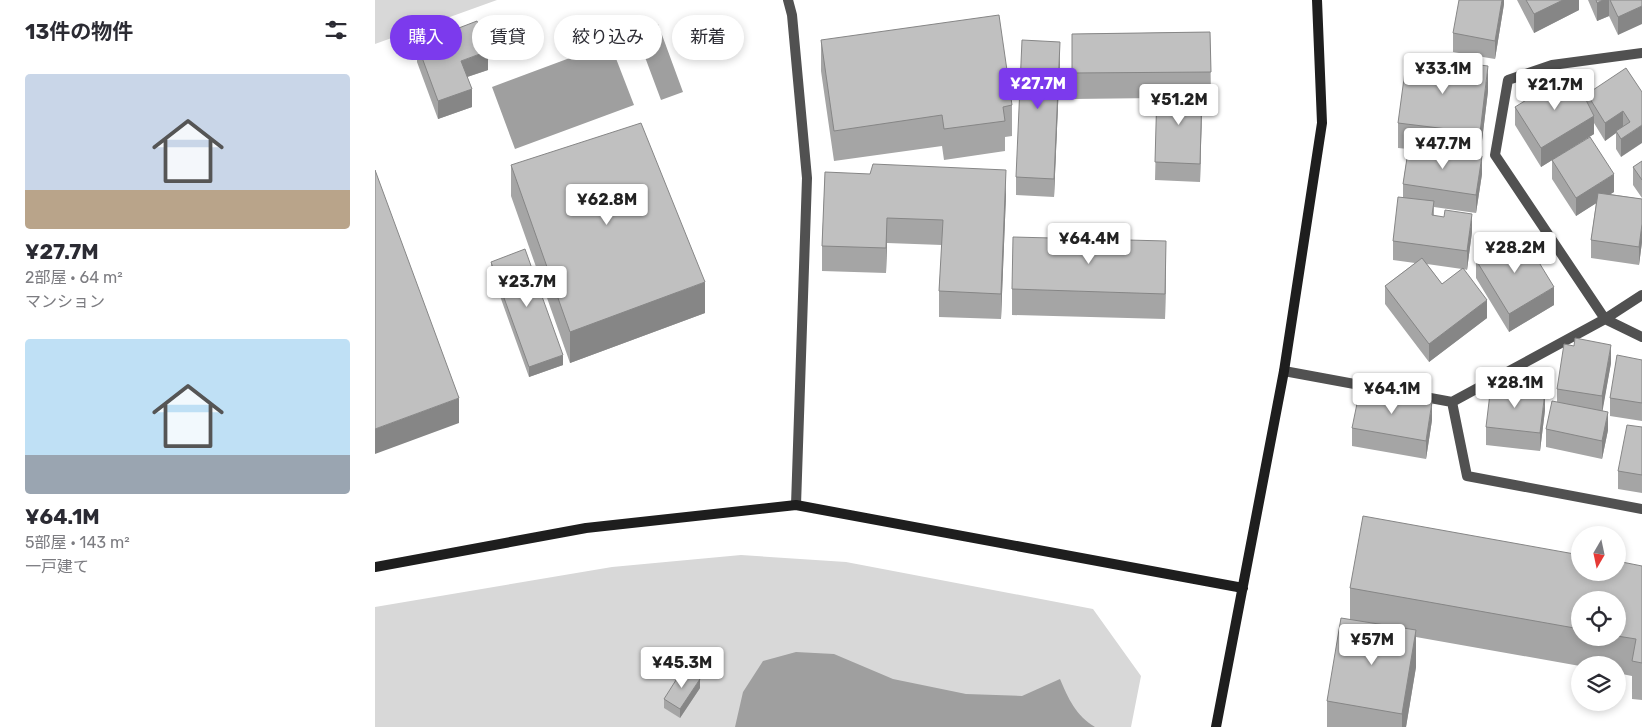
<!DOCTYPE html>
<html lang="ja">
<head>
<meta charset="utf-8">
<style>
  :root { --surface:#fff; --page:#f2f2f3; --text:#2b2b33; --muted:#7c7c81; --accent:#7c3aed }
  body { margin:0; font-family:Rubik,"Noto Sans JP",sans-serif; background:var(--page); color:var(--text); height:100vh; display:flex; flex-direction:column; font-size:19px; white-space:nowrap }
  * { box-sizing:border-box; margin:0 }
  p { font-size:16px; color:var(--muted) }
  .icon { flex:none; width:28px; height:28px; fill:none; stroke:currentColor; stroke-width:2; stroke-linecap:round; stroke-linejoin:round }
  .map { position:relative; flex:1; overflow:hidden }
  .drawer { display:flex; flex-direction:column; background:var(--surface); width:375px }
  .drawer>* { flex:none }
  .banner { position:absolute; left:15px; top:15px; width:475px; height:45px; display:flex; gap:10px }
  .needle { width:32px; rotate:189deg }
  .buttons { position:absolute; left:1196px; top:526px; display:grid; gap:10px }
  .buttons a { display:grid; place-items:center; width:55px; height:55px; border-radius:50%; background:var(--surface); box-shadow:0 2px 8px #0003; font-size:25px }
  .price { position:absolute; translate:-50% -42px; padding:0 11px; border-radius:5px; background:#fff; color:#222; font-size:16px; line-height:32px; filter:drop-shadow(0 1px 2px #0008) }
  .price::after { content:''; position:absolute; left:50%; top:30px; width:15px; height:11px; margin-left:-8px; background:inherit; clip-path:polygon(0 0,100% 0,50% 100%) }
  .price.current { background:var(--accent); color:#fff }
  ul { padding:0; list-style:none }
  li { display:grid; align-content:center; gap:10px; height:265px; padding:0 25px }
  li span { display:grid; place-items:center; height:155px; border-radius:5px; color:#555 }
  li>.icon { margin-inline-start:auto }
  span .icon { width:90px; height:90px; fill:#fffc; stroke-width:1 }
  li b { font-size:21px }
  h2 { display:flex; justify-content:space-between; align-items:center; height:60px; padding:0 25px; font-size:21px }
  .pill { padding:0 18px; border-radius:22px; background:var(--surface); box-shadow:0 2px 8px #0003; font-size:18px; line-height:45px }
  .pill.current { background:var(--accent); color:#fff }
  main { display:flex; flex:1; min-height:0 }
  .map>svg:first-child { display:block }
</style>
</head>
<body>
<main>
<section class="drawer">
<h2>13件の物件<svg class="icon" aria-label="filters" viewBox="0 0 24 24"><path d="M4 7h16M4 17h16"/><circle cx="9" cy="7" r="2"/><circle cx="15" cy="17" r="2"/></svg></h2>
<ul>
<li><span style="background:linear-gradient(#c9d6e8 75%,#b9a48a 0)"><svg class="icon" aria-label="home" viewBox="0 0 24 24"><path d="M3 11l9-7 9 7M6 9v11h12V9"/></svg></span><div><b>¥27.7M</b><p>2部屋 · 64 m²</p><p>マンション</p></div></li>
<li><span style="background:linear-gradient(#bfe0f5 75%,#9aa5b1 0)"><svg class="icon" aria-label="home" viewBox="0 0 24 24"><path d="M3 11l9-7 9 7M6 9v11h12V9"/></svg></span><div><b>¥64.1M</b><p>5部屋 · 143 m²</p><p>一戸建て</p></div></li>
</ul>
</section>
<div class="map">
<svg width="1267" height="727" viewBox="0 0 1267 727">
  <rect width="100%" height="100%" fill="#fff"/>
  <!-- green -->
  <path fill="#d8d8d8" d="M0 0H122L0 44Z
    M366 555 471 562 718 609 766 676 756 727H0V607L237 567Z"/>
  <!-- water -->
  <path fill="#9f9f9f" d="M283 24 308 92 286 100 261 33Z
    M235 43 259 105 140 149 117 87Z
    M421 652 459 654 518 679 591 694 647 696 685 679C693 698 701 716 720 727H360L368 692 388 661Z"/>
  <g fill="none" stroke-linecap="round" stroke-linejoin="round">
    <!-- street -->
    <path stroke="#515151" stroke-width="10" d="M413 0 417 15 432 178 421 505
      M1267 53 1177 65 1133 80 1120 155 1230 319 1267 337
      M909 371 1077 402 1230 319 1267 295
      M1077 402 1092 476 1267 509"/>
    <!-- secondary -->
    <path stroke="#1e1e1e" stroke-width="10" d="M0 567 211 528 421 505 868 588
      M841 727 909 371 947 123 942 0"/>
  </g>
  <!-- wall -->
  <path fill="#a5a5a5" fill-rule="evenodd" d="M1129 0V4L1120 59 1078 52V33Z
    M1142 0H1204V10L1159 33Z
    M1213 0H1267L1243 35 1234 16 1222 21Z
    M835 32 836 97H827L825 182 780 180 782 98 697 99V34Z
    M446 40 637 105V136L630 137V151L569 160 567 146 459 161 446 71Z
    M42 44 113 70 92 77 97 107 63 119 42 62Z
    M685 60 679 197 641 195V177Z
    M1113 91 1105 156 1107 174 1101 213 1059 207V216L1097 232 1092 270 1089 269 1112 318 1054 362 1010 304V286L1040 263 1018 260V241L1028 197V184L1033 149 1023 148V123ZM1052 264 1087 269 1067 284Z
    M1267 92 1246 157 1241 149V133L1230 141 1219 123V134L1166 167 1140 125V107L1212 102V94Z
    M1177 160 1239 192 1235 194 1267 199V242L1264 265 1216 258V240L1221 203 1201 216 1177 179Z
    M1267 161V198L1258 185V167Z
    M136 165 330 313 195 363 136 196Z
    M450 172 631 195 626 319 564 317V291L567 245 512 243 511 273 447 271V246Z
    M1101 260 1179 305 1134 332 1101 278Z
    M116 262 188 365 154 377 116 271Z
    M791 266 790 319 637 315V289Z
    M1199 346 1236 363 1227 411 1233 430 1227 459 1171 447V429L1182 402V389Z
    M1267 360V421L1235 416V398Z
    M1170 410 1165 451 1111 445V427Z
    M1057 420 1051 459 977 446V428Z
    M1267 427V493L1243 489V471Z
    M1267 566V700L1257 699V676L1242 673V665H1205V666L1041 637V667L1031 727H952V701L975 619V588ZM1205 600H1242V638H1205Z
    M325 688 305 718 289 708V699Z"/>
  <!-- shaded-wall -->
  <path fill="#868686" d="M1127 0H1129V4L1120 59V41Z
    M1188 0H1204V10L1159 33V14Z
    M1228 0H1234V16L1222 21V3Z
    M1267 6V24L1243 35V17Z
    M685 42V60L679 197V179Z
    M113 51V70L86 79V61Z
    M1113 66V91L1105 158V133Z
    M97 89V107L63 119V101Z
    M827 91V109L825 182V164Z
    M1248 111V129L1241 131V133L1230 141V123Z
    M1219 116V134L1166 167V148Z
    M1267 125V143L1246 157V139Z
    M1107 156V174L1101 213V195Z
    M631 170V195L626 319V294Z
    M1239 174V192L1201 216V198Z
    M1097 214V232L1092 270V251Z
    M512 218V243L511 273V248Z
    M1267 224V242L1264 265V247Z
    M791 241V266L790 319V294Z
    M330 282V313L195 363V332Z
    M1179 287V305L1134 332V314Z
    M1112 300V318L1054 362V344Z
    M1236 345V363L1227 414V396Z
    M188 355V365L154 377V367Z
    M1170 392V410L1165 451V433Z
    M84 398V423L0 454V429Z
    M1057 402V420L1051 459V441Z
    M1233 412V430L1227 459V441Z
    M1041 630V667L1031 727H1027V714Z
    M325 679V688L305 718V709Z"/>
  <!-- building -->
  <path fill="#c0c0c0" stroke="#868686" d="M1084 0H1127L1120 41 1078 33Z
    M1151 0H1188L1159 14Z
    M1221 0H1228L1222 3Z
    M1235 0H1267V6L1243 17Z
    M624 15 637 105 628 107 630 121 569 129 567 115 459 131 446 40Z
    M102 21 113 51 86 61 97 89 63 101 42 44Z
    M835 32 836 72 697 73V34Z
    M647 40 685 42 679 179 641 177Z
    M1032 56 1113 66 1105 133 1023 123Z
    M1251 68 1267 92V125L1246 139 1241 131 1255 122 1248 111 1230 123 1212 94Z
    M1192 75 1209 96 1219 116 1166 148 1140 107Z
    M782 89 827 91 825 164 780 162Z
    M266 123 330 282 195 332 136 165Z
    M1215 137 1239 174 1201 198 1177 160Z
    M1034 145 1107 156 1101 195 1028 184Z
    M1267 161V180L1258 167Z
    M498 164 631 170 626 294 564 291 568 220 512 218 511 248 447 246 450 172 495 174Z
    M0 170 84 398 0 429Z
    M1223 193 1267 199V224L1264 247 1216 240Z
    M1023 197 1059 201 1057 215 1069 217 1070 210 1097 214 1092 251 1018 241Z
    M1146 233 1179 287 1134 314 1101 260Z
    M638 237 791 241 790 294 637 289Z
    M150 249 188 355 154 367 116 262Z
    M1047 258 1067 284 1088 268 1112 300 1054 344 1010 286Z
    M1200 338 1236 345 1227 396 1182 389 1189 344 1199 346Z
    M1242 355 1267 360V403L1235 398Z
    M1116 385 1170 392 1165 433 1111 427Z
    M985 389 1057 402 1051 441 977 428Z
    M1177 401 1233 412 1227 441 1171 429Z
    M1252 425 1267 427V475L1243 471Z
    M988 516 1205 555V572H1242V561L1267 566V663L1257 661 1261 639 1242 636V600H1205V629L975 588Z
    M966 618 1041 630 1027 714 952 701Z
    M308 669 325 679 305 709 289 699Z"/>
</svg>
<div class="buttons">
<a><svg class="needle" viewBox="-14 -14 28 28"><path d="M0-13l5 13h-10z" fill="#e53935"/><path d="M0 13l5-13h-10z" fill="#7c7c81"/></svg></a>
<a><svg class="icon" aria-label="locate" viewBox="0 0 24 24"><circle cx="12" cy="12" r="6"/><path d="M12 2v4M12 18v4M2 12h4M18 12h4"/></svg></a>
<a><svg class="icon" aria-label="layers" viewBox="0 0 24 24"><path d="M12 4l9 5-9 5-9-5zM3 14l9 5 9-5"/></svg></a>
</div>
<b class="price" style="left:1068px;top:95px">¥33.1M</b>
<b class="price current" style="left:663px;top:110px">¥27.7M</b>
<b class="price" style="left:1180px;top:111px">¥21.7M</b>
<b class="price" style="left:804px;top:126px">¥51.2M</b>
<b class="price" style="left:1068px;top:170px">¥47.7M</b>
<b class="price" style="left:232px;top:226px">¥62.8M</b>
<b class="price" style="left:714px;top:265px">¥64.4M</b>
<b class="price" style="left:1140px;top:274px">¥28.2M</b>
<b class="price" style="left:152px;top:308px">¥23.7M</b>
<b class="price" style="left:1140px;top:409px">¥28.1M</b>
<b class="price" style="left:1017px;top:415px">¥64.1M</b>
<b class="price" style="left:997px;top:666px">¥57M</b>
<b class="price" style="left:307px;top:689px">¥45.3M</b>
<div class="banner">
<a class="pill current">購入</a>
<a class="pill">賃貸</a>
<a class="pill">絞り込み</a>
<a class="pill">新着</a>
</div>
</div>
</main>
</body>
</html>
